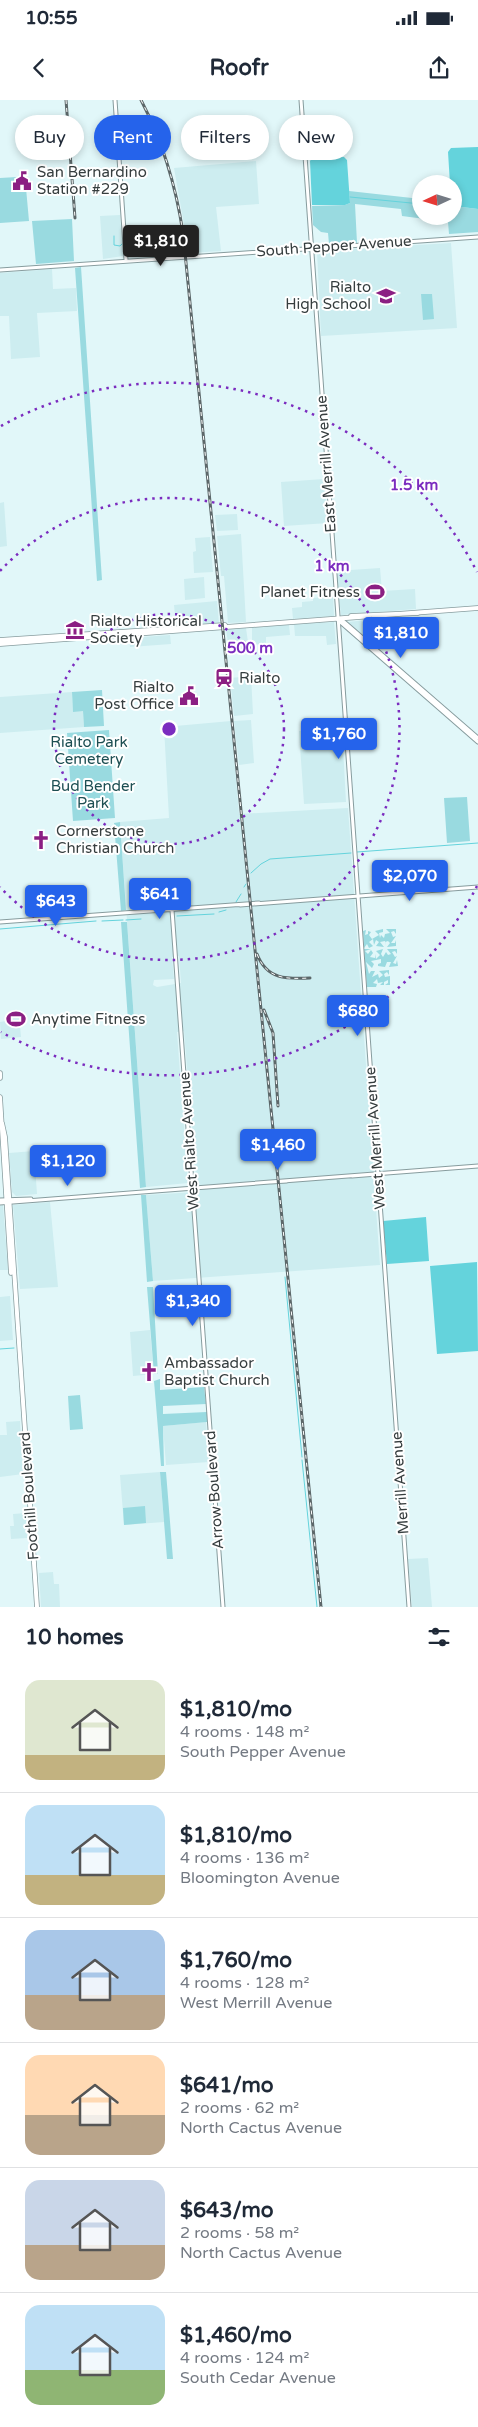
<!DOCTYPE html>
<html lang="en">
<head>
<meta charset="utf-8">
<style>
  :root { --surface:#fff; --page:#f2f2f3; --text:#1f2937; --muted:#747a83; --line:#e0e1e3; --accent:#2563eb }
  body { margin:0; font-family:"Varela Round",sans-serif; background:var(--page); color:var(--text); height:100vh; display:flex; flex-direction:column; font-size:19px; white-space:nowrap }
  * { box-sizing:border-box; margin:0 }
  p { font-size:16px; color:var(--muted) }
  .icon { flex:none; width:28px; height:28px; fill:none; stroke:currentColor; stroke-width:2; stroke-linecap:round; stroke-linejoin:round }
  .map { position:relative; height:1507px; overflow:hidden }
  .sheet { display:flex; flex-direction:column; background:var(--surface); flex:1 }
  .sheet>* { flex:none }
  .hud { position:absolute; left:15px; top:15px; width:449px; height:45px; display:flex; gap:10px }
  .needle { width:32px; rotate:266deg }
  .fabs { position:absolute; left:412px; top:75px; display:grid; gap:10px }
  .fabs a { display:grid; place-items:center; width:50px; height:50px; border-radius:50%; background:var(--surface); box-shadow:0 2px 8px #0003; font-size:25px }
  .price { position:absolute; translate:-50% -42px; padding:0 11px; border-radius:5px; background:var(--accent); color:#fff; font-size:16px; line-height:32px; filter:drop-shadow(0 1px 2px #0008) }
  .price::after { content:''; position:absolute; left:50%; top:30px; width:15px; height:11px; margin-left:-8px; background:inherit; clip-path:polygon(0 0,100% 0,50% 100%) }
  .price.current { background:#222; color:#fff }
  ul { padding:0; list-style:none }
  li { display:flex; align-items:center; gap:15px; height:125px; padding:0 25px }
  li+li { border-top:1px solid var(--line) }
  li span { display:grid; place-items:center; flex:none; width:140px; height:100px; border-radius:15px; color:#555 }
  li>.icon { margin-inline-start:auto }
  span .icon { width:60px; height:60px; fill:#fffc; stroke-width:1 }
  li b { font-size:21px }
  h2 { display:flex; justify-content:space-between; align-items:center; height:60px; padding:0 25px; font-size:21px }
  .chip { padding:0 18px; border-radius:22px; background:var(--surface); box-shadow:0 2px 8px #0003; font-size:18px; line-height:45px }
  .chip.current { background:var(--accent); color:#fff }
  .status { display:flex; justify-content:space-between; align-items:center; height:35px; padding:0 25px; background:var(--surface); direction:ltr }
  .status svg { height:14px; fill:currentColor }
  header { display:flex; justify-content:space-between; align-items:center; height:65px; padding:0 25px; background:var(--surface); font-size:22px; font-weight:700 }
  .map>svg:first-child { display:block }
</style>
</head>
<body>
<div class="status"><b>10:55</b><svg viewBox="0 0 49 12"><path d="M0 12V9h3v3zM5 12V6h3v6zM10 12V3h3v9zM15 12V0h3v12zM26 1h20v11H26zM47 4h2v5h-2z"/></svg></div>
<header><svg class="icon" aria-label="back" viewBox="0 0 24 24"><path d="M15 5l-7 7 7 7"/></svg>Roofr<svg class="icon" aria-label="share" viewBox="0 0 24 24"><path d="M12 15V3M7 8l5-5 5 5M5 13v7h14v-7"/></svg></header>
<div class="map">
<svg width="478" height="1507" viewBox="0 0 478 1507">
  <rect width="100%" height="100%" fill="#e1f7f9"/>
  <!-- built -->
  <path fill="#cdedf0" fill-rule="evenodd" d="M256 61 259 104 216 107 221 151 189 153 174 68Z
    M120 115 123 156 103 159 100 116Z
    M451 143 457 228 321 236 317 151Z
    M52 169 53 189 76 188 77 211 37 213 40 257 11 259 9 216H0V173Z
    M324 379 328 423 284 426 281 382Z
    M4 402 7 446 0 447V403Z
    M237 414 238 430 217 431 215 415Z
    M241 434 246 522 228 523 224 476H221L217 436Z
    M210 437 213 472 194 473 193 452 196 451 195 438Z
    M380 468 382 491 415 489 416 509 341 515 336 471Z
    M204 477 205 498 185 500 184 479Z
    M333 496 334 516 293 519 292 508 302 507V502L313 501V498Z
    M217 501 219 523 176 525 174 505Z
    M377 519 378 533 370 541 347 522Z
    M334 522 336 544 327 545 326 536H295L294 524Z
    M289 525 290 535 266 537V544L252 545V527Z
    M246 528 249 549 229 550 226 529Z
    M170 535 171 544 130 547 129 538Z
    M251 576 253 614 234 616 230 578Z
    M72 592 73 611H83L84 627 0 633V597Z
    M251 620 254 663 239 665 234 621Z
    M231 621 239 714 348 708 380 1165 153 1181 146 1095 196 1092 197 1090 184 931 177 932 188 1083 146 1087 120 722 169 718 164 627ZM179 856 181 883 157 887 153 885 154 880 174 879 172 857Z
    M313 630 315 649 343 647 346 702 304 704 299 631Z
    M19 915 21 937 1 939 0 922 6 921V917Z
    M34 1051 37 1094 16 1096 12 1092 9 1053Z
    M50 1102 58 1187 20 1189 13 1105Z
    M3 1105 8 1170H0V1106Z
    M10 1196 13 1240 0 1241V1197Z
    M150 1230 154 1274 133 1276 130 1232Z
    M20 1321 23 1374 0 1377V1335H7L6 1322Z
    M206 1322 209 1362 166 1365 163 1326Z
    M160 1372 164 1422 124 1425 120 1375Z
    M26 1413 27 1438 11 1439 10 1426H14L13 1414Z
    M428 1458 432 1507H412L408 1459Z
    M53 1472 54 1484H59L60 1507H41L39 1473Z"/>
  <!-- green -->
  <path fill="#99dae0" d="M17 77 18 88H26L29 121 0 123V78Z
    M349 91 421 99V116H454V106L478 109V132L449 134 448 122 402 116 401 109 355 104 357 143 329 144 328 133 321 132 313 125 312 106 345 105 350 103Z
    M72 119 74 161 36 164 32 121Z
    M81 167 102 480 97 481 75 168Z
    M421 194H432L434 219 423 220Z
    M102 590 104 626 84 627 83 611 73 612 72 592Z
    M109 630 115 718 73 721 67 633Z
    M467 697 470 741 447 743 444 698Z
    M120 722 126 810 121 811 114 723Z
    M121 822H127L146 1087 140 1088Z
    M383 829V832L379 833 380 838 381 835 384 838 385 834 390 833 386 829H396V834L394 831 391 832 393 837 396 836 391 843H395L396 840V846L387 847 390 843 388 841 385 842 386 846 385 841 380 842 384 847 376 846 379 842 376 840 374 845 373 839 369 842 373 846 369 848 367 844 364 848 363 831 366 830 365 835 368 834V831L371 832 369 835 372 839 379 835 375 831Z
    M364 849H371L365 851 368 854 371 850 373 853 370 857 375 858V854L376 859 380 855 376 851 383 849 381 854 383 857 386 852 388 855 391 854 387 849H397V854L395 851 392 852 395 857 397 856 393 863 396 864 397 860 398 866 389 867 391 862H387L385 867 378 866V864L381 863V859L371 861 374 864 372 868 366 862 369 874 371 871H375L372 877 378 874 379 878 383 875 379 871 389 870V875L387 872 384 874 385 877 390 876V885H385L388 883V880L384 882V885H380L383 882 378 883 377 879 373 883 377 884 376 887H367Z
    M141 1095H146L153 1181 147 1182Z
    M147 1187H153L158 1274H154Z
    M160 1279V1290L204 1287 206 1304 163 1306V1314L207 1312V1322L163 1326 164 1366H161L154 1281Z
    M80 1295 83 1329 70 1330 68 1296Z
    M160 1372H166L173 1459H167Z
    M145 1406 146 1423 124 1425 123 1408Z"/>
  <!-- water -->
  <path fill="#64d3dc" d="M478 47V109L454 106V84H450L448 52 451 48Z
    M344 57 347 60 350 103 345 105H312L310 61 312 58Z
    M426 1117 429 1161 387 1164 383 1121Z
    M477 1162 478 1251 437 1254 430 1166Z"/>
  <g fill="none" stroke-linecap="round" stroke-linejoin="round">
    <!-- stream -->
    <path stroke="#64d3dc" stroke-width="1" d="M350 97 421 104
      M114 136V145L120 146 122 144
      M357 752 478 743
      M251 773 261 764 270 759 351 753
      M244 787 246 784
      M236 802 241 794
      M219 812 226 810
      M177 816 214 814
      M126 820 141 819
      M102 821 123 820
      M0 829 96 821
      M285 1177 302 1357
      M0 1249 14 1248
      M302 1360 317 1507"/>
    <!-- secondary casing -->
    <g stroke="#879c9e" stroke-width="5">
      <path id="secondary" d="M115 0 126 160
        M301 0 409 1507
        M0 170 478 137
        M337 519 478 642
        M338 519 343 521 478 638
        M240 805 478 787
        M172 810 223 1507
        M0 822 259 803
        M352 1076 377 1074
        M271 1082 287 1081
        M0 1100 31 1099
        M0 1103 478 1066"/>
    </g>
    <!-- primary casing -->
    <g stroke="#879c9e" stroke-width="5.5">
      <path id="primary" d="M351 516 418 513
        M0 540 225 525
        M0 544 478 508
        M0 973V978
        M0 997 11 1173
        M2 1023 5 1037 37 1507"/>
    </g>
    <!-- secondary -->
    <use href="#secondary" stroke="#fff" stroke-width="3"/>
    <!-- primary -->
    <use href="#primary" stroke="#fff" stroke-width="4"/>
    <!-- rail casing -->
    <g stroke="#5c6769" stroke-width="3">
      <path id="rail" d="M66 0 75 118
        M141 0C163 42 176 87 183 133L321 1507
        M257 854C267 880 287 879 310 878
        M264 910 273 933 278 1006"/>
    </g>
    <!-- rail -->
    <use href="#rail" stroke="#fff" stroke-width="1" stroke-dasharray="4" stroke-linecap="butt"/>
  </g>
  <!-- distance rings -->
  <g fill="none" stroke="#7b2cbf" stroke-width="2.5" stroke-dasharray="2.5 5">
    <circle cx="169" cy="629" r="115"/>
    <path d="M0 471A231 231 0 1 1 0 787"/>
    <path d="M477 786A346 346 0 0 1 1 932M1 326A346 346 0 0 1 477 472"/>
  </g>
  <!-- icons -->
  <defs>
    <g id="civic-bare" transform="scale(1.5)"><path d="M-.6-6.5H3V-4.5H.6V-3L4-1V1h2V6H-6V1h2V-1L-.6-3ZM-1.2 2.5V6h2.4V2.5Z" fill="#8b1f83" stroke="#fff" stroke-width="2.5" paint-order="stroke"/></g>
    <g id="school-bare" transform="scale(1.5)"><path d="M0-5L7-2L0 1L-7-2ZM-4 1L0 2.5L4 1V4Q0 6-4 4Z" fill="#8b1f83" stroke="#fff" stroke-width="2.5" paint-order="stroke"/></g>
    <g id="stadium-bare" transform="scale(1.5)"><path d="M0-5a6.5 5 0 1 0 0 10a6.5 5 0 1 0 0-10ZM-3.5-1.8h7v3.6h-7Z" fill="#8b1f83" stroke="#fff" stroke-width="2.5" paint-order="stroke"/></g>
    <g id="museum-bare" transform="scale(1.5)"><path d="M0-6L6-3V-2H-6V-3ZM-5-1h2V3h-2ZM-1-1h2V3h-2ZM3-1h2V3H3ZM-6 4H6V6H-6Z" fill="#8b1f83" stroke="#fff" stroke-width="2.5" paint-order="stroke"/></g>
    <g id="station-bare" transform="scale(1.5)"><path d="M-3-6H3Q5-6 5-4V2Q5 4 3 4L4.5 6H3L1.5 4h-3L-3 6H-4.5L-3 4Q-5 4-5 2V-4Q-5-6-3-6ZM-3.5-4v3h7v-3ZM-3.5 1v1.5H-2V1ZM2 1v1.5H3.5V1Z" fill="#8b1f83" stroke="#fff" stroke-width="2.5" paint-order="stroke"/></g>
    <g id="church-bare" transform="scale(1.5)"><path d="M-1.2-6h2.4v3.5h3.3v2.4h-3.3V6h-2.4V-.1h-3.3v-2.4h3.3Z" fill="#8b1f83" stroke="#fff" stroke-width="2.5" paint-order="stroke"/></g>
  </defs>
  <g fill-rule="evenodd">
    <use href="#civic-bare" x="22" y="81"/>
    <use href="#school-bare" x="386" y="196"/>
    <use href="#stadium-bare" x="375" y="492"/>
    <use href="#museum-bare" x="75" y="530"/>
    <use href="#station-bare" x="224" y="578"/>
    <use href="#civic-bare" x="189" y="596"/>
    <use href="#church-bare" x="41" y="740"/>
    <use href="#stadium-bare" x="16" y="919"/>
    <use href="#church-bare" x="149" y="1272"/>
  </g>
  <g text-anchor="middle" dominant-baseline="central" stroke-width="4" stroke-linejoin="round" paint-order="stroke">
    <!-- poi labels -->
    <g font-size="15" fill="#363e3f" stroke="#fff" text-anchor="start">
      <text x="37" y="72">San Bernardino<tspan x="37" dy="17">Station #229</tspan></text>
      <text x="371" y="187" text-anchor="end">Rialto<tspan x="371" dy="17">High School</tspan></text>
      <text x="360" y="492" text-anchor="end">Planet Fitness</text>
      <text x="90" y="521">Rialto Historical<tspan x="90" dy="17">Society</tspan></text>
      <text x="239" y="578">Rialto</text>
      <text x="174" y="587" text-anchor="end">Rialto<tspan x="174" dy="17">Post Office</tspan></text>
      <text x="56" y="731">Cornerstone<tspan x="56" dy="17">Christian Church</tspan></text>
      <text x="31" y="919">Anytime Fitness</text>
      <text x="164" y="1263">Ambassador<tspan x="164" dy="17">Baptist Church</tspan></text>
    </g>
    <!-- street labels -->
    <g font-size="15" fill="#363e3f" stroke="#fff">
      <text transform="translate(334 146) rotate(-4)">South Pepper Avenue</text>
      <text transform="translate(326 364) rotate(-94)">East Merrill Avenue</text>
      <text transform="translate(375 1038) rotate(-94)">West Merrill Avenue</text>
      <text transform="translate(189 1041) rotate(-94)">West Rialto Avenue</text>
      <text transform="translate(400 1383) rotate(-94)">Merrill Avenue</text>
      <text transform="translate(214 1390) rotate(-94)">Arrow Boulevard</text>
      <text transform="translate(29 1396) rotate(-94)">Foothill Boulevard</text>
    </g>
    <!-- park labels -->
    <g font-size="15" fill="#1c4e52" stroke="#fff">
      <text x="89" y="642">Rialto Park<tspan x="89" dy="17">Cemetery</tspan></text>
      <text x="93" y="686">Bud Bender<tspan x="93" dy="17">Park</tspan></text>
    </g>
  </g>
  <circle cx="169" cy="629" r="8" fill="#7b2cbf" stroke="#fff" stroke-width="2.5"/>
  <g font-size="15" text-anchor="middle" font-weight="bold" fill="#7b2cbf" stroke="#fff" stroke-width="4" stroke-linejoin="round" paint-order="stroke">
    <text x="414" y="390">1.5 km</text>
    <text x="332" y="471">1 km</text>
    <text x="250" y="553">500 m</text>
  </g>
</svg>
<div class="fabs">
<a><svg class="needle" viewBox="-14 -14 28 28"><path d="M0-13l5 13h-10z" fill="#e53935"/><path d="M0 13l5-13h-10z" fill="#747a83"/></svg></a>
</div>
<b class="price current" style="left:161px;top:167px">$1,810</b>
<b class="price" style="left:401px;top:559px">$1,810</b>
<b class="price" style="left:339px;top:660px">$1,760</b>
<b class="price" style="left:410px;top:802px">$2,070</b>
<b class="price" style="left:160px;top:820px">$641</b>
<b class="price" style="left:56px;top:827px">$643</b>
<b class="price" style="left:358px;top:937px">$680</b>
<b class="price" style="left:278px;top:1071px">$1,460</b>
<b class="price" style="left:68px;top:1087px">$1,120</b>
<b class="price" style="left:193px;top:1227px">$1,340</b>
<div class="hud">
<a class="chip">Buy</a>
<a class="chip current">Rent</a>
<a class="chip">Filters</a>
<a class="chip">New</a>
</div>
</div>
<section class="sheet">
<h2>10 homes<svg class="icon" aria-label="filters" viewBox="0 0 24 24"><path d="M4 7h16M4 17h16"/><circle cx="9" cy="7" r="2"/><circle cx="15" cy="17" r="2"/></svg></h2>
<ul>
<li><span style="background:linear-gradient(#dfe7d0 75%,#c2b280 0)"><svg class="icon" aria-label="home" viewBox="0 0 24 24"><path d="M3 11l9-7 9 7M6 9v11h12V9"/></svg></span><div><b>$1,810/mo</b><p>4 rooms · 148 m²</p><p>South Pepper Avenue</p></div></li>
<li><span style="background:linear-gradient(#bfe0f5 70%,#c2b280 0)"><svg class="icon" aria-label="home" viewBox="0 0 24 24"><path d="M3 11l9-7 9 7M6 9v11h12V9"/></svg></span><div><b>$1,810/mo</b><p>4 rooms · 136 m²</p><p>Bloomington Avenue</p></div></li>
<li><span style="background:linear-gradient(#a9c7e8 65%,#b9a48a 0)"><svg class="icon" aria-label="home" viewBox="0 0 24 24"><path d="M3 11l9-7 9 7M6 9v11h12V9"/></svg></span><div><b>$1,760/mo</b><p>4 rooms · 128 m²</p><p>West Merrill Avenue</p></div></li>
<li><span style="background:linear-gradient(#ffd9b3 60%,#b9a48a 0)"><svg class="icon" aria-label="home" viewBox="0 0 24 24"><path d="M3 11l9-7 9 7M6 9v11h12V9"/></svg></span><div><b>$641/mo</b><p>2 rooms · 62 m²</p><p>North Cactus Avenue</p></div></li>
<li><span style="background:linear-gradient(#c9d6e8 65%,#b9a48a 0)"><svg class="icon" aria-label="home" viewBox="0 0 24 24"><path d="M3 11l9-7 9 7M6 9v11h12V9"/></svg></span><div><b>$643/mo</b><p>2 rooms · 58 m²</p><p>North Cactus Avenue</p></div></li>
<li><span style="background:linear-gradient(#bfe0f5 65%,#8fb573 0)"><svg class="icon" aria-label="home" viewBox="0 0 24 24"><path d="M3 11l9-7 9 7M6 9v11h12V9"/></svg></span><div><b>$1,460/mo</b><p>4 rooms · 124 m²</p><p>South Cedar Avenue</p></div></li>
</ul>
</section>
</body>
</html>
